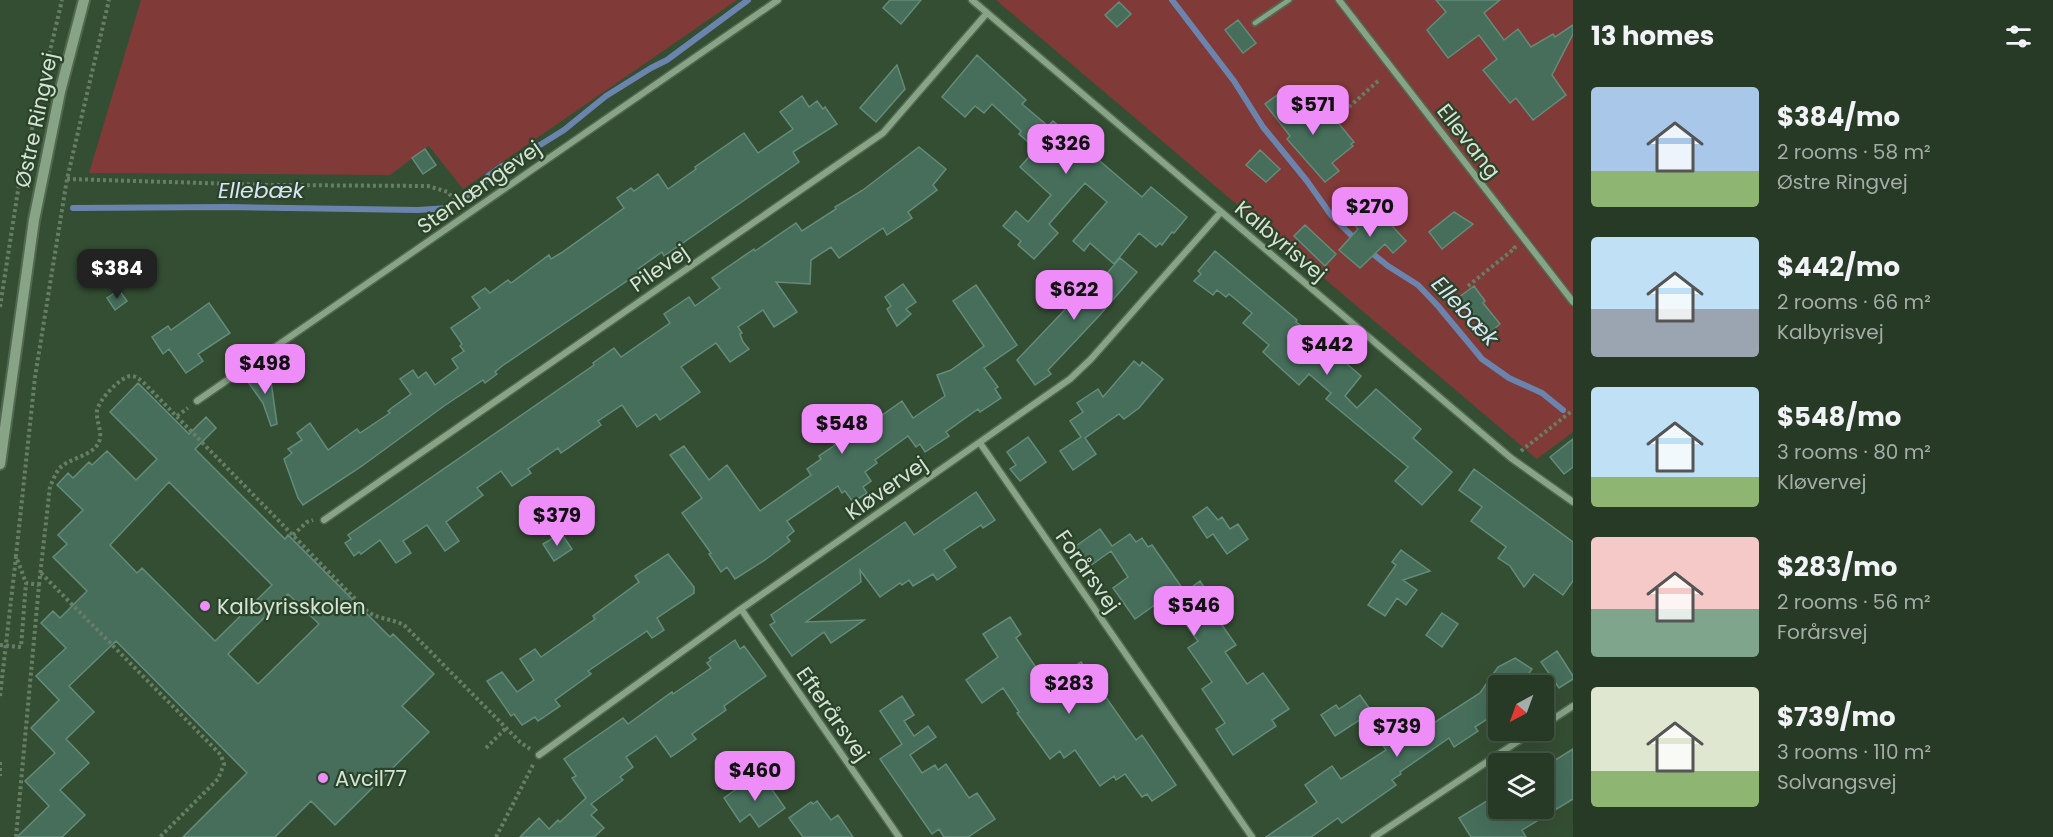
<!DOCTYPE html>
<html lang="en">
<head>
<meta charset="utf-8">
<style>
  :root { --surface:#273a26; --page:#334532; --text:#f1f3f6; --muted:#a4ada7; --line:#435443; --accent:#ee8cf8 }
  body { margin:0; font-family:Poppins,sans-serif; background:var(--page); color:var(--text); height:100vh; display:flex; flex-direction:column; font-size:22px; white-space:nowrap }
  * { box-sizing:border-box; margin:0 }
  p { font-size:20px; color:var(--muted) }
  .icon { flex:none; width:33px; height:33px; fill:none; stroke:currentColor; stroke-width:2; stroke-linecap:round; stroke-linejoin:round }
  .map { position:relative; flex:1; overflow:hidden }
  .panel { display:flex; flex-direction:column; background:var(--surface); width:480px }
  .panel>* { flex:none }
  .needle { width:39px; rotate:221deg }
  .buttons { position:absolute; left:1488px; top:675px; display:grid; gap:12px }
  .buttons a { display:grid; place-items:center; width:66px; height:66px; border-radius:6px; background:var(--surface); box-shadow:0 6px 24px #0002,0 0 0 2px var(--line); font-size:30px }
  .price { position:absolute; translate:-50% -51px; padding:0 14px; border-radius:12px; background:var(--accent); color:#111; font-size:20px; line-height:39px; filter:drop-shadow(0 2px 3px #0008) }
  .price::after { content:''; position:absolute; left:50%; top:36px; width:18px; height:14px; margin-left:-9px; background:inherit; clip-path:polygon(0 0,100% 0,50% 100%) }
  .price.selected { background:#222; color:#fff }
  ul { padding:0; list-style:none }
  li { display:flex; align-items:center; gap:18px; height:150px; padding:0 18px }
  li span { display:grid; place-items:center; flex:none; width:168px; height:120px; border-radius:6px; color:#555 }
  li>.icon { margin-inline-start:auto }
  span .icon { width:72px; height:72px; fill:#fffc; stroke-width:1 }
  li b { font-size:26px }
  h2 { display:flex; justify-content:space-between; align-items:center; height:72px; padding:0 18px; font-size:26px }
  main { display:flex; flex:1; min-height:0 }
  .map>svg:first-child { display:block }
</style>
</head>
<body>
<main>
<div class="map">
<svg width="1573" height="837" viewBox="0 0 1573 837">
  <rect width="100%" height="100%" fill="#344e33"/>
  <!-- green -->
  <path fill="#803a38" d="M141 0H737L463 189 429 146 390 175 89 173Z
    M996 0H1573V432L1537 459Z"/>
  <g fill="none" stroke-linecap="round" stroke-linejoin="round">
    <!-- stream -->
    <path stroke="#6b84ad" stroke-width="6" d="M1172 0 1234 81 1263 127 1307 181 1331 215 1356 240
      M463 198 480 187 488 176 502 166 516 160 564 130 606 96 651 68 667 60 748 0
      M73 208 227 207 418 210 449 208
      M1368 250 1388 266 1418 285 1438 306 1482 359 1509 378 1542 393 1563 410"/>
  </g>
  <!-- building -->
  <path fill="#466e5b" stroke="#638c79" stroke-width="1.5" fill-rule="evenodd" d="M890 0H921L901 24 883 8Z
    M1436 0H1500L1484 13 1504 40 1518 29 1531 47 1553 34 1555 37 1573 25V34L1552 75 1566 95 1533 120 1516 98 1510 103 1483 70 1497 59 1479 35 1448 58 1427 30 1446 12Z
    M1119 2 1131 14 1117 27 1105 15Z
    M1238 20 1256 43 1243 53 1225 30Z
    M977 55 1026 100 1022 104 1048 126 1053 121 1142 197 1151 187 1187 217 1174 233 1172 232 1162 245 1160 243 1156 247 1139 233 1114 264 1090 243 1084 251 1073 241 1107 202 1085 183 1049 224 1058 233 1034 259 1018 245 1021 241 1003 226 1016 211 1028 222 1051 195 1020 167 1036 149 1019 134 1021 131 992 104 984 113 975 106 965 117 942 97Z
    M897 65 905 89 876 122 860 108Z
    M1277 95 1283 103 1290 97 1308 120 1325 107 1354 142 1351 144 1353 146 1332 163 1339 171 1325 182 1287 139 1290 136 1265 104Z
    M802 96 809 107 817 101 823 109 825 107 837 124 793 152 799 162 664 256 662 252 638 269 640 272 502 366 495 372 497 374 485 383 483 380 444 406 362 466 303 505 298 498 284 459 292 453 288 449 302 440 297 433 310 423 328 450 357 429 360 433 390 413 388 411 393 407 411 394 400 379 413 370 418 378 426 372 435 385 458 368 452 359 464 351 460 346 462 344 451 328 480 308 472 297 485 288 490 293 508 280 511 283 549 255 551 259 561 253 624 208 617 198 631 188 634 191 658 174 668 189 696 169 695 167 744 133 758 153 793 129 780 112Z
    M919 147 946 169 933 185 937 190 908 212 912 218 887 235 883 228 839 258 831 247 811 260 810 284 776 282 797 312 774 327 763 310 738 327 742 333 740 334 743 342 749 349 730 362 716 343 681 367 700 392 660 420 656 414 637 427 622 405 598 421 601 425 561 453 558 448 528 469 531 473 512 486 501 471 477 488 483 495 446 522 459 541 445 551 427 525 403 541 411 553 396 563 380 540 361 554 359 552 354 556 345 543 351 539 348 535 594 365 593 363 614 348 621 357 670 323 664 314 689 297 695 306 720 288 712 278 754 249 755 251 796 223 802 231 836 209 835 207 863 190Z
    M425 149 436 165 423 174 412 158Z
    M1260 150 1280 169 1266 182 1246 165Z
    M1359 206 1374 222 1382 215 1406 241 1393 253 1385 244 1360 268 1339 250 1358 229 1347 216Z
    M1454 212 1473 224 1442 249 1429 232Z
    M1305 225 1336 254 1325 266 1294 236Z
    M1215 251 1297 320 1296 322 1311 332 1337 359 1339 357 1361 376 1345 396 1357 408 1376 389 1421 429 1413 438 1452 472 1422 505 1395 481 1408 467 1326 399 1331 393 1309 374 1299 385 1263 352 1269 345 1243 323 1252 313 1229 294 1226 297 1217 290 1213 295 1194 281 1201 274 1198 271Z
    M1120 258 1137 272 1098 317 1048 370 1051 374 1035 385 1017 360 1076 298 1072 294 1086 278 1096 286Z
    M903 284 916 302 906 309 911 314 897 326 887 309 891 306 885 297Z
    M976 285 1017 345 984 368 998 387 995 389 1001 398 980 412 978 409 946 432 949 436 925 452 920 444 916 447 908 436 875 460 877 463 865 472 871 481 863 487 867 493 853 502 845 491 842 493 838 486 787 521 794 531 787 537 790 541 765 560 735 579 727 567 721 572 709 554 711 553 682 513 702 498 670 455 684 446 709 480 727 465 760 511 811 475 807 469 821 459 819 456 835 445 826 434 840 424 844 430 859 420 864 428 902 401 913 418 945 396 937 375 951 370 984 346 953 301Z
    M1474 286 1485 301 1483 303 1500 324 1487 335 1472 312 1470 313 1458 298Z
    M119 290 127 301 115 310 107 298Z
    M209 303 230 333 198 354 203 361 186 373 169 349 163 354 152 337 168 326 171 330Z
    M1134 361 1140 366 1142 362 1163 379 1139 408 1124 419 1119 414 1085 438 1096 454 1073 470 1060 451 1081 437 1070 421 1083 412 1077 403 1098 389 1103 397Z
    M270 374 277 424 271 426 263 403 248 382 255 377Z
    M138 383 189 434 206 417 216 428 195 449 285 539 288 535 390 637 393 634 434 674 402 706 429 732 335 825 311 801 275 837H183L247 773 116 641 69 686 94 712 66 739 89 763 60 790 85 815 62 837H17L49 806 25 781 55 753 31 728 59 700 36 676 66 648 41 623 53 611 60 618 87 591 53 557 67 544 58 535 83 510 57 485 68 473 73 478 89 462 92 465 107 451 136 480 157 459 110 412ZM169 482 272 585 215 641 142 568 137 573 110 545ZM288 594 319 624 258 684 228 654Z
    M1028 437 1046 462 1020 481 1010 469 1016 465 1007 452Z
    M1573 439V467L1564 474 1550 457Z
    M1474 469 1573 542V581L1563 595 1534 574 1524 587 1510 566 1498 558 1506 547 1471 521 1482 507 1459 490Z
    M976 492 995 520 983 528 981 525 944 550 956 567 937 580 933 574 913 586 909 580 902 585 900 583 880 597 860 570 861 582 806 622 864 620 831 643 824 632 792 656 770 625 775 622 771 615 905 522 914 535Z
    M1207 507 1218 520 1222 517 1230 529 1238 524 1248 539 1227 554 1213 534 1207 538 1193 517Z
    M1100 529 1112 546 1130 534 1136 542 1142 538 1148 547 1152 545 1185 592 1200 581 1222 613 1210 608 1236 645 1225 652 1247 684 1263 673 1289 709 1272 720 1276 726 1233 755 1216 729 1225 723 1202 689 1212 682 1188 648 1198 641 1166 597 1135 619 1113 588 1128 577 1111 551 1090 566 1076 546Z
    M561 533 572 549 554 561 543 544Z
    M1401 550 1430 571 1403 580 1417 590 1406 605 1397 598 1385 616 1368 605 1396 565 1392 562Z
    M668 554 694 587V593L657 618 664 630 652 638 647 631 588 671 591 674 555 700 560 706 538 721 535 717 522 725 514 714 511 716 487 681 502 672 517 692 534 680 520 659 535 649 541 657 595 619 593 616 639 582 635 576Z
    M1442 613 1458 624 1442 647 1426 635Z
    M1010 617 1021 634 1016 638 1037 669 1041 666 1052 682 1081 662 1136 740 1142 735 1176 785 1152 801 1147 794 1142 797 1125 774 1116 780 1114 776 1100 786 1075 750 1064 758 1060 751 1050 759 1017 713 1019 712 1003 688 982 703 966 680 998 657 983 634Z
    M735 640 740 649 744 646 766 676 724 706 726 710 692 734 696 739 671 757 656 736 626 757 633 767 620 777 623 780 591 804 597 810 591 815 604 828 594 837H520L539 818 549 829 558 820 560 822 586 798 572 778 576 776 564 759 623 718 628 724 672 692 673 694 711 668 707 663 711 660 709 658Z
    M1557 651 1573 676V679L1559 688 1541 662Z
    M1515 658 1532 669 1520 686H1498V712L1475 727 1478 731 1454 747 1449 738 1400 772 1401 774 1392 780 1396 785 1342 823 1338 818 1311 837H1266L1317 802 1305 785 1332 766 1341 779 1386 750 1377 736 1402 720 1409 733 1423 723 1426 728 1480 693 1498 667Z
    M1360 695 1372 712 1335 736 1321 715 1336 705 1339 709Z
    M902 696 914 715 904 721 914 736 928 726 936 737 910 755 922 773 935 765 938 770 946 764 969 798 977 793 995 819 968 837H944L939 829 932 834 880 759 902 744 880 711Z
    M1573 749V799L1522 830 1526 837H1471L1459 818 1498 794V808H1556L1544 788V767Z
    M754 777 760 785 766 781 785 808 759 827 750 814 740 822 724 798Z
    M817 801 831 820 838 815 853 837H803L789 818 811 802 813 804Z"/>
  <g fill="none" stroke-linecap="round" stroke-linejoin="round">
    <!-- service casing -->
    <g stroke="#536852" stroke-width="8">
      <path id="service" d="M1255 23 1289 0"/>
    </g>
    <!-- minor casing -->
    <g stroke="#536852" stroke-width="9">
      <path id="minor" d="M972 0 1511 458 1573 502
        M1339 0 1573 302
        M197 401 778 0
        M980 443 1252 837
        M324 520 883 133 987 13
        M741 609 899 837
        M1544 725 1573 706
        M539 755 741 609 1070 379 1091 359 1221 212
        M1374 837 1535 730"/>
    </g>
    <!-- tertiary casing -->
    <g stroke="#536852" stroke-width="14">
      <path id="tertiary" d="M0 464 34 220 60 92 84 0"/>
    </g>
    <!-- path -->
    <path stroke="#677e66" stroke-width="4" stroke-dasharray="3 3" stroke-linecap="butt" d="M1340 115 1378 81
      M67 179 271 185 428 186 448 192 459 207
      M1468 286 1515 248 1513 246
      M0 307 19 184 62 0
      M177 416 188 408
      M1521 451 1573 410
      M293 535 307 522 313 520
      M41 573 221 755 224 764 218 779 160 837
      M39 585 50 486C53 481 55 474 59 469 68 458 90 457 98 444 104 433 96 423 97 412 97 401 121 376 131 376 136 376 139 379 143 382L367 611C378 620 393 618 405 626L520 742 530 749
      M0 696 16 557
      M486 748 506 728
      M0 762V776
      M16 837 39 585 26 583 16 556 35 377 67 179 109 0
      M496 837 534 763"/>
    <!-- service -->
    <use href="#service" stroke="#87a486" stroke-width="4.5"/>
    <!-- minor -->
    <use href="#minor" stroke="#87a486" stroke-width="6"/>
    <!-- tertiary -->
    <use href="#tertiary" stroke="#87a486" stroke-width="10"/>
    <!-- path-bridge -->
    <path stroke="#677e66" stroke-width="4" stroke-dasharray="3 3" stroke-linecap="butt" d="M0 645 21 647 26 583"/>
  </g>
  <!-- markers -->
  <g fill="#ee8cf8" stroke="#2a4329" stroke-width="2">
    <circle cx="205" cy="606" r="6"/>
    <circle cx="323" cy="778" r="6"/>
  </g>
  <g text-anchor="middle" dominant-baseline="central" stroke-width="4.5" stroke-linejoin="round" paint-order="stroke">
    <!-- street labels -->
    <g font-size="21" fill="#d5e4d4" stroke="#2a4329">
      <text transform="translate(36 120) rotate(-78)">Østre Ringvej</text>
      <text transform="translate(1469 141) rotate(52)">Ellevang</text>
      <text transform="translate(479 187) rotate(-35)">Stenlængevej</text>
      <text transform="translate(1281 241) rotate(40)">Kalbyrisvej</text>
      <text transform="translate(659 268) rotate(-35)">Pilevej</text>
      <text transform="translate(886 488) rotate(-35)">Kløvervej</text>
      <text transform="translate(1088 571) rotate(55)">Forårsvej</text>
      <text transform="translate(833 714) rotate(55)">Efterårsvej</text>
    </g>
    <!-- poi labels -->
    <g font-size="21" fill="#d5e4d4" stroke="#2a4329" text-anchor="start">
      <text x="217" y="606">Kalbyrisskolen</text>
      <text x="335" y="778">Avcil77</text>
    </g>
    <!-- water labels -->
    <g font-size="22" font-style="italic" fill="#dae4f7" stroke="#2a4329">
      <text x="261" y="190">Ellebæk</text>
      <text transform="translate(1465 311) rotate(47)">Ellebæk</text>
    </g>
  </g>
</svg>
<div class="buttons">
<a><svg class="needle" viewBox="-14 -14 28 28"><path d="M0-13l5 13h-10z" fill="#e53935"/><path d="M0 13l5-13h-10z" fill="#a4ada7"/></svg></a>
<a><svg class="icon" aria-label="layers" viewBox="0 0 24 24"><path d="M12 4l9 5-9 5-9-5zM3 14l9 5 9-5"/></svg></a>
</div>
<b class="price" style="left:1313px;top:136px">$571</b>
<b class="price" style="left:1066px;top:175px">$326</b>
<b class="price" style="left:1370px;top:238px">$270</b>
<b class="price selected" style="left:117px;top:300px">$384</b>
<b class="price" style="left:1074px;top:321px">$622</b>
<b class="price" style="left:1327px;top:376px">$442</b>
<b class="price" style="left:265px;top:395px">$498</b>
<b class="price" style="left:842px;top:455px">$548</b>
<b class="price" style="left:557px;top:547px">$379</b>
<b class="price" style="left:1194px;top:637px">$546</b>
<b class="price" style="left:1069px;top:715px">$283</b>
<b class="price" style="left:1397px;top:758px">$739</b>
<b class="price" style="left:755px;top:802px">$460</b>
</div>
<section class="panel">
<h2>13 homes<svg class="icon" aria-label="filters" viewBox="0 0 24 24"><path d="M4 7h16M4 17h16"/><circle cx="9" cy="7" r="2"/><circle cx="15" cy="17" r="2"/></svg></h2>
<ul>
<li><span style="background:linear-gradient(#a9c7e8 70%,#8fb573 0)"><svg class="icon" aria-label="home" viewBox="0 0 24 24"><path d="M3 11l9-7 9 7M6 9v11h12V9"/></svg></span><div><b>$384/mo</b><p>2 rooms · 58 m²</p><p>Østre Ringvej</p></div></li>
<li><span style="background:linear-gradient(#bfe0f5 60%,#9aa5b1 0)"><svg class="icon" aria-label="home" viewBox="0 0 24 24"><path d="M3 11l9-7 9 7M6 9v11h12V9"/></svg></span><div><b>$442/mo</b><p>2 rooms · 66 m²</p><p>Kalbyrisvej</p></div></li>
<li><span style="background:linear-gradient(#bfe0f5 75%,#8fb573 0)"><svg class="icon" aria-label="home" viewBox="0 0 24 24"><path d="M3 11l9-7 9 7M6 9v11h12V9"/></svg></span><div><b>$548/mo</b><p>3 rooms · 80 m²</p><p>Kløvervej</p></div></li>
<li><span style="background:linear-gradient(#f6c9c9 60%,#7fa58c 0)"><svg class="icon" aria-label="home" viewBox="0 0 24 24"><path d="M3 11l9-7 9 7M6 9v11h12V9"/></svg></span><div><b>$283/mo</b><p>2 rooms · 56 m²</p><p>Forårsvej</p></div></li>
<li><span style="background:linear-gradient(#dfe7d0 70%,#8fb573 0)"><svg class="icon" aria-label="home" viewBox="0 0 24 24"><path d="M3 11l9-7 9 7M6 9v11h12V9"/></svg></span><div><b>$739/mo</b><p>3 rooms · 110 m²</p><p>Solvangsvej</p></div></li>
</ul>
</section>
</main>
</body>
</html>
